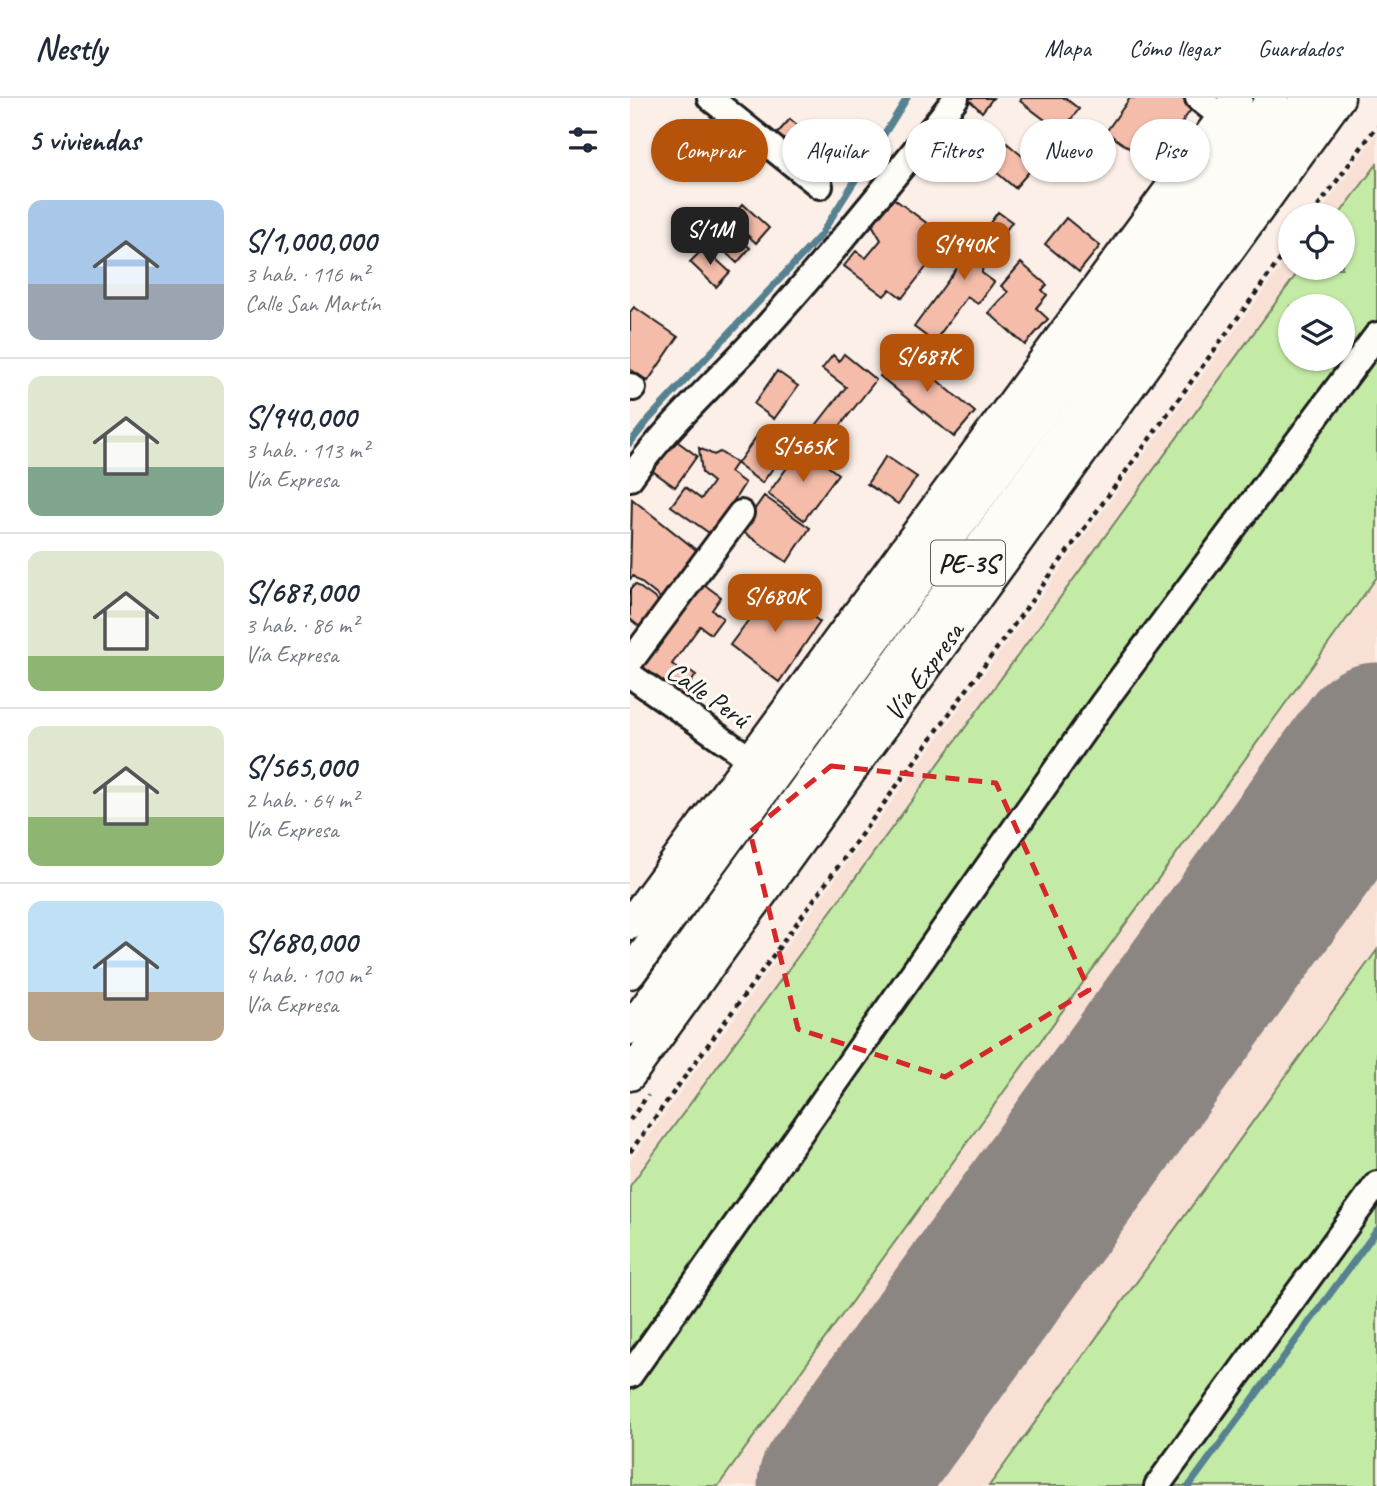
<!DOCTYPE html>
<html lang="es">
<head>
<meta charset="utf-8">
<style>
  :root { --surface:#fff; --page:#f6f6f7; --text:#1f2937; --muted:#747a83; --line:#e0e1e3; --accent:#b45309 }
  body { margin:0; font-family:Caveat,sans-serif; background:var(--page); color:var(--text); height:100vh; display:flex; flex-direction:column; font-size:26px; white-space:nowrap }
  * { box-sizing:border-box; margin:0 }
  p { font-size:23px; color:var(--muted) }
  .icon { flex:none; width:38px; height:38px; fill:none; stroke:currentColor; stroke-width:2; stroke-linecap:round; stroke-linejoin:round }
  .map { position:relative; flex:1; overflow:hidden }
  .drawer { display:flex; flex-direction:column; background:var(--surface); width:630px }
  .drawer>* { flex:none }
  .banner { position:absolute; left:21px; top:21px; width:620px; height:63px; display:flex; gap:14px }
  .controls { position:absolute; left:648px; top:105px; display:grid; gap:14px }
  .controls a { display:grid; place-items:center; width:77px; height:77px; border-radius:50%; background:var(--surface); box-shadow:0 2px 5px #0004; font-size:35px }
  .price { position:absolute; translate:-50% -60px; padding:0 16px; border-radius:14px; background:var(--accent); color:#fff; font-size:23px; line-height:46px; filter:drop-shadow(0 2px 4px #0008) }
  .price::after { content:''; position:absolute; left:50%; top:42px; width:21px; height:16px; margin-left:-10px; background:inherit; clip-path:polygon(0 0,100% 0,50% 100%) }
  .price.active { background:#222; color:#fff }
  ul { padding:0; list-style:none }
  li { display:flex; align-items:center; gap:21px; height:175px; padding:0 28px }
  li+li { border-top:2px solid var(--line) }
  li span { display:grid; place-items:center; flex:none; width:196px; height:140px; border-radius:14px; color:#555 }
  li>.icon { margin-inline-start:auto }
  span .icon { width:84px; height:84px; fill:#fffc; stroke-width:1 }
  li b { font-size:30px }
  h2 { display:flex; justify-content:space-between; align-items:center; height:84px; padding:0 28px; font-size:30px }
  .chip { padding:0 24px; border-radius:32px; background:var(--surface); box-shadow:0 2px 5px #0004; font-size:24px; line-height:63px }
  .chip.active { background:var(--accent); color:#fff }
  header { display:flex; align-items:center; gap:42px; box-sizing:border-box; height:98px; padding:0 35px; background:var(--surface); border-bottom:2px solid var(--line) }
  header strong { font-size:33px }
  nav { display:flex; gap:38px; margin-inline-start:auto; font-size:24px }
  main { display:flex; flex:1; min-height:0 }
  .map>svg:first-child { display:block }
</style>
</head>
<body>
<header>
<strong>Nestly</strong>
<nav><a>Mapa</a><a>Cómo llegar</a><a>Guardados</a></nav>
</header>
<main>
<section class="drawer">
<h2>5 viviendas<svg class="icon" aria-label="filters" viewBox="0 0 24 24"><path d="M4 7h16M4 17h16"/><circle cx="9" cy="7" r="2"/><circle cx="15" cy="17" r="2"/></svg></h2>
<ul>
<li><span style="background:linear-gradient(#a9c7e8 60%,#9aa5b1 0)"><svg class="icon" aria-label="home" viewBox="0 0 24 24"><path d="M3 11l9-7 9 7M6 9v11h12V9"/></svg></span><div><b>S/1,000,000</b><p>3 hab. · 116 m²</p><p>Calle San Martín</p></div></li>
<li><span style="background:linear-gradient(#dfe7d0 65%,#7fa58c 0)"><svg class="icon" aria-label="home" viewBox="0 0 24 24"><path d="M3 11l9-7 9 7M6 9v11h12V9"/></svg></span><div><b>S/940,000</b><p>3 hab. · 113 m²</p><p>Vía Expresa</p></div></li>
<li><span style="background:linear-gradient(#dfe7d0 75%,#8fb573 0)"><svg class="icon" aria-label="home" viewBox="0 0 24 24"><path d="M3 11l9-7 9 7M6 9v11h12V9"/></svg></span><div><b>S/687,000</b><p>3 hab. · 86 m²</p><p>Vía Expresa</p></div></li>
<li><span style="background:linear-gradient(#dfe7d0 65%,#8fb573 0)"><svg class="icon" aria-label="home" viewBox="0 0 24 24"><path d="M3 11l9-7 9 7M6 9v11h12V9"/></svg></span><div><b>S/565,000</b><p>2 hab. · 64 m²</p><p>Vía Expresa</p></div></li>
<li><span style="background:linear-gradient(#bfe0f5 65%,#b9a48a 0)"><svg class="icon" aria-label="home" viewBox="0 0 24 24"><path d="M3 11l9-7 9 7M6 9v11h12V9"/></svg></span><div><b>S/680,000</b><p>4 hab. · 100 m²</p><p>Vía Expresa</p></div></li>
</ul>
</section>
<div class="map">
<svg width="747" height="1388" viewBox="0 0 747 1388">
  <rect width="100%" height="100%" fill="#fbefe8"/>
  <filter id="ink" filterUnits="userSpaceOnUse"><feTurbulence type="fractalNoise" baseFrequency=".0143" numOctaves="2"/><feDisplacementMap in="SourceGraphic" scale="14" xChannelSelector="R" yChannelSelector="G"/><feConvolveMatrix kernelMatrix="1 2 1 2 8 2 1 2 1" color-interpolation-filters="sRGB"/></filter>
  <g filter="url(#ink)">
    <!-- built -->
    <path fill="#f9e0d5" fill-rule="evenodd" d="M747 35V1388H0V1063L660 156V170H712V117H688ZM660 208H712V261H660Z"/>
    <!-- green -->
    <path fill="#c3eba6" stroke="#708461" stroke-width="2" fill-rule="evenodd" d="M747 66V479L88 1388H0V1088L671 170H712V117H709ZM660 208H712V261H660Z
      M747 852V1388H359Z"/>
    <g fill="none" stroke-linecap="round" stroke-linejoin="round">
      <!-- stream -->
      <path stroke="#578191" stroke-width="7" d="M0 345 19 321 190 138 277 0
        M559 1388 747 1132"/>
      <!-- runway -->
      <path stroke="#8c8682" stroke-width="161" d="M208 1388 747 645"/>
    </g>
    <!-- building -->
    <path fill="#f5bcaa" stroke="#1c1c1c" stroke-width="2" d="M337 0H363L352 14Z
      M392 0H435L449 11 431 34 390 3Z
      M500 0H557L565 6 522 66 476 34Z
      M160 21 184 41 167 60 144 39Z
      M312 22 349 52 326 79 290 49Z
      M372 41 404 68 385 90 353 63Z
      M187 46 213 70 197 88 171 63Z
      M259 97 310 135 292 158 298 167 272 200 260 191 254 198 214 168 226 153 236 160 251 142 240 123Z
      M113 106 139 130 126 145 100 121Z
      M368 114 382 124 353 164 352 175 364 184 348 206 337 199 304 244 284 229Z
      M436 120 470 148 449 174 415 146Z
      M94 125 120 150 107 165 80 140Z
      M74 150 100 174 86 189 60 164Z
      M391 165 417 187 412 192 417 197 406 210 418 221 395 247 359 215 378 194 371 188Z
      M4 209 48 239 18 283 0 271V214Z
      M271 252 345 314 324 339 250 278Z
      M214 256 246 282 191 352 176 340 216 289 192 271 203 257 209 263Z
      M147 273 168 288 144 321 124 306Z
      M129 335 155 354 132 385 107 366Z
      M40 338 67 358 45 389 17 369Z
      M172 349 208 376 174 422 138 396Z
      M69 350 84 357 90 354 106 365 100 374 115 385 82 437 41 408 55 389 71 401 83 384 72 375Z
      M256 358 287 379 268 406 237 386Z
      M134 398 180 430 157 464 110 432Z
      M2 401 70 455 33 502 3 478 0 481Z
      M72 485 91 499 82 512 93 520 81 536 70 528 42 566 55 576 59 572 66 577 51 598 11 568Z
      M5 486 30 504 11 530 0 521V492Z
      M143 489 190 524 149 584 100 547Z"/>
    <g fill="none" stroke-linecap="round" stroke-linejoin="round">
      <!-- minor casing -->
      <g stroke="#1c1c1c" stroke-width="30">
        <path id="minor" d="M80 0 190 88
          M568 0 593 20
          M0 288 3 290
          M0 380C38 326 88 283 132 234 200 158 264 80 326 0
          M0 564 111 415
          M0 577 122 662
          M0 1277 473 605 747 237
          M527 1388 747 1086"/>
      </g>
      <!-- major casing -->
      <g stroke="#1c1c1c" stroke-width="35">
        <g id="major">
          <path d="M0 826 607 0"/>
          <path d="M0 875 643 0"/>
          <path d="M0 931 677 0"/>
          <path id="s1" d="M0 977 709 0"/>
        </g>
      </g>
      <!-- path -->
      <path stroke="#1c1c1c" stroke-width="4.5" stroke-dasharray="5 5" stroke-linecap="butt" d="M682 117 747 28
        M0 1022 18 997
        M0 1054 660 148"/>
      <!-- minor -->
      <use href="#minor" stroke="#fdfcf7" stroke-width="24"/>
      <!-- major -->
      <use href="#major" stroke="#fdfcf7" stroke-width="30"/>
    </g>
  </g>
  <!-- marked area -->
  <path fill="none" stroke="#d62828" stroke-width="5" stroke-dasharray="14 9" stroke-linejoin="round" d="M201 668 366 685 459 892 315 979 168 931 120 734Z"/>
  <g text-anchor="middle" dominant-baseline="central" stroke-width="6" stroke-linejoin="round" paint-order="stroke">
    <!-- shield labels -->
    <rect fill="#fdfcf7" stroke="#605f5e" stroke-width="2" x="301" y="442.5" width="74" height="45" rx="5"/>
    <g font-size="26" font-weight="bold" fill="#1c1c1c">
      <text x="338" y="465">PE-3S</text>
    </g>
    <!-- street labels -->
    <g font-size="28" fill="#1c1c1c" stroke="#fdfcf7">
      <text stroke="none"><textPath href="#s1" startOffset="499">Vía Expresa</textPath></text>
      <text transform="translate(78 596) rotate(35)">Calle Perú</text>
    </g>
  </g>
</svg>
<div class="controls">
<a><svg class="icon" aria-label="locate" viewBox="0 0 24 24"><circle cx="12" cy="12" r="6"/><path d="M12 2v4M12 18v4M2 12h4M18 12h4"/></svg></a>
<a><svg class="icon" aria-label="layers" viewBox="0 0 24 24"><path d="M12 4l9 5-9 5-9-5zM3 14l9 5 9-5"/></svg></a>
</div>
<b class="price active" style="left:80px;top:169px">S/1M</b>
<b class="price" style="left:334px;top:184px">S/940K</b>
<b class="price" style="left:297px;top:296px">S/687K</b>
<b class="price" style="left:173px;top:386px">S/565K</b>
<b class="price" style="left:145px;top:536px">S/680K</b>
<div class="banner">
<a class="chip active">Comprar</a>
<a class="chip">Alquilar</a>
<a class="chip">Filtros</a>
<a class="chip">Nuevo</a>
<a class="chip">Piso</a>
</div>
</div>
</main>
</body>
</html>
